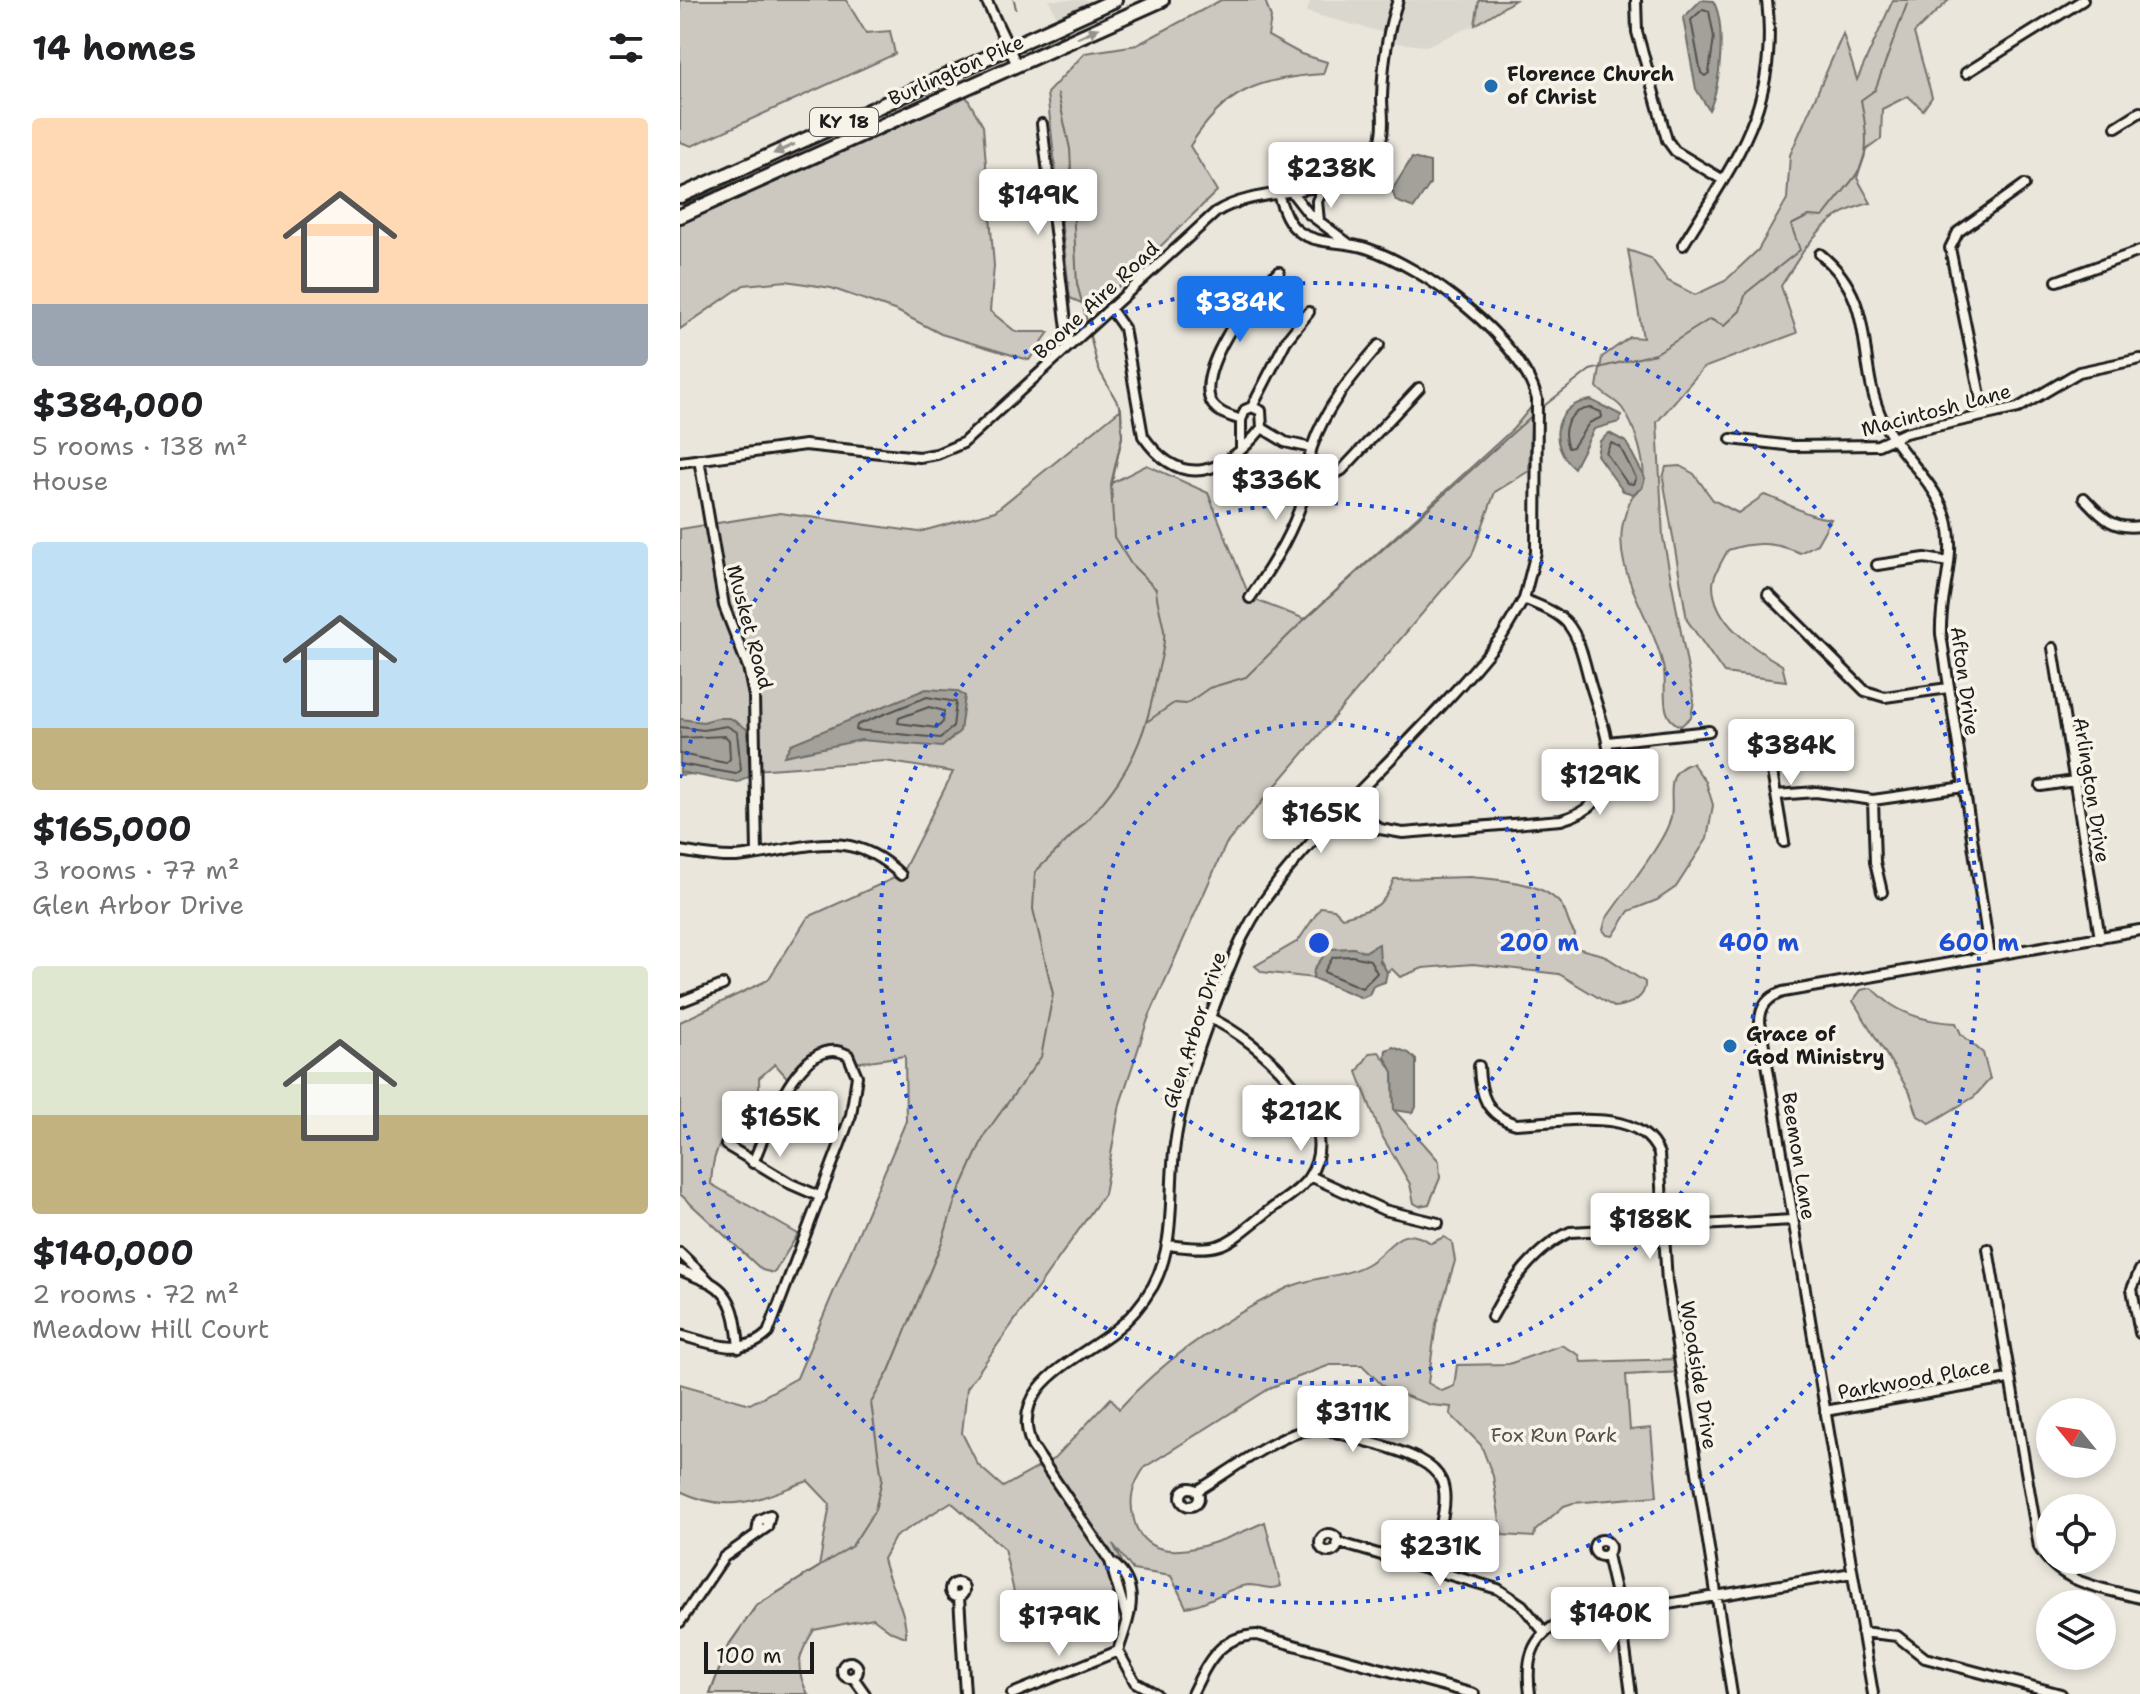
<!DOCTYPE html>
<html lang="en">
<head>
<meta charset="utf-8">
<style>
  :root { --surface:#fff; --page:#f6f6f6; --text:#202124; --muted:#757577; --accent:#1a73e8 }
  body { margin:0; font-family:"Shantell Sans",sans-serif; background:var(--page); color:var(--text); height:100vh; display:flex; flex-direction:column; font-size:30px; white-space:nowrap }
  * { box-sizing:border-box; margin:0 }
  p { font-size:26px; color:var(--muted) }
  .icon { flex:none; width:44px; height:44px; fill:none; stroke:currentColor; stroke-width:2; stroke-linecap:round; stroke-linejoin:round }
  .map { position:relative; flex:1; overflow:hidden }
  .drawer { display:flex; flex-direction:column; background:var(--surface); width:680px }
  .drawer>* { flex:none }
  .needle { width:52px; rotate:300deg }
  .fabs { position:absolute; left:1356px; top:1398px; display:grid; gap:16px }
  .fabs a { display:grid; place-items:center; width:80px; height:80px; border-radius:50%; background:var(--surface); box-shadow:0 4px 12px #0003; font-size:40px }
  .scale { position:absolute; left:24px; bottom:20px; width:110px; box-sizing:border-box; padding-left:8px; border:4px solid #1c1c1c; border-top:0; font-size:22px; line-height:28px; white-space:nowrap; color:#1c1c1c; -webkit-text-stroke:6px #f7f3e8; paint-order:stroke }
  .price { position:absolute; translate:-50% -68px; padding:0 18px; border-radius:8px; background:#fff; color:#222; font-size:26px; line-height:52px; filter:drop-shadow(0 2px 4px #0008) }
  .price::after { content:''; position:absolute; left:50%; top:48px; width:24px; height:18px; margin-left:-12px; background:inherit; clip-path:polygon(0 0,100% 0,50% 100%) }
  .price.current { background:var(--accent); color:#fff }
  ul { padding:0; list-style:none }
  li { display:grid; align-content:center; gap:16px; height:424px; padding:0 32px }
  li span { display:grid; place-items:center; height:248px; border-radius:8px; color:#555 }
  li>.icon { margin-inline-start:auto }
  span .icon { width:144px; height:144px; fill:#fffc; stroke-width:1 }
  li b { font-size:34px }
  h2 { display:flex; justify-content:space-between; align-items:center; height:96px; padding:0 32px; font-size:34px }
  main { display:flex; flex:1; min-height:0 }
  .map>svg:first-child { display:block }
</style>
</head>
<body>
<main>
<section class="drawer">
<h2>14 homes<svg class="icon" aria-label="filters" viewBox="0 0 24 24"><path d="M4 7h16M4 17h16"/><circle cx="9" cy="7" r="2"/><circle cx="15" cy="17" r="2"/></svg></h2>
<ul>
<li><span style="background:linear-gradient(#ffd9b3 75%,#9aa5b1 0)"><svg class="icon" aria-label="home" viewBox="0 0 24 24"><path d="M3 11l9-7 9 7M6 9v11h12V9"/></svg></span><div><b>$384,000</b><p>5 rooms · 138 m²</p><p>House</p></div></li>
<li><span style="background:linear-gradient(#bfe0f5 75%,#c2b280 0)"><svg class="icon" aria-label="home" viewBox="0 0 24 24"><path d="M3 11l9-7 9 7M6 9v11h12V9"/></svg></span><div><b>$165,000</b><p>3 rooms · 77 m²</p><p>Glen Arbor Drive</p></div></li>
<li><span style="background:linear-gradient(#dfe7d0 60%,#c2b280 0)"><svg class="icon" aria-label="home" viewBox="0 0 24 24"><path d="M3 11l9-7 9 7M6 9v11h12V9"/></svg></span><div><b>$140,000</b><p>2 rooms · 72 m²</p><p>Meadow Hill Court</p></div></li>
</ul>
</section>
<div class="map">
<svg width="1460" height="1694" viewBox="0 0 1460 1694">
  <rect width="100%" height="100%" fill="#eae6dc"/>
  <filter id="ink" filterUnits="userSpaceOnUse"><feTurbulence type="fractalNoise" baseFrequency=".0125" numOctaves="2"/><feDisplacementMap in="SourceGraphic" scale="16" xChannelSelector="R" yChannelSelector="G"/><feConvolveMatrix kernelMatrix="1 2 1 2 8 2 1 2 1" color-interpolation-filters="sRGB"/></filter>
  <g filter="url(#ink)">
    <!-- built -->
    <path fill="#dad7ce" d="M369 0H435L380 24Z
      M631 0H799L795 25 746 46 707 42 708 34 626 12Z"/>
    <!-- green -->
    <path fill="#ccc8c0" stroke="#74726e" stroke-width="2" d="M0 0H166L186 33 210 31 215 54 12 146 0 142Z
      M541 0H585L591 18 588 36 621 54 647 62 643 74C579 79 545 89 510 146L537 191 443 283 411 307 390 298 367 93 405 53 457 45Z
      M799 0H835L795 25Z
      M1213 0H1269L1234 33 1252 97 1243 110 1228 96 1202 109 1201 139 1186 150 1177 178 1191 203C1141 214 1127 246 1101 286L1117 333 1023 368 977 422 983 537 1014 701 1011 717 1001 726C978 719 987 689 984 671 975 617 926 569 946 512 950 501 951 494 962 488 968 467 955 425 942 408 935 399 924 396 917 387L922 357 950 337 963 338 948 250 971 258 988 281 1015 295 1045 281 1078 250 1107 199 1110 155 1163 34 1177 80Z
      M282 89 303 126 314 266 310 311 336 332H369L349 360 261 334 217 311 151 288 106 281 64 285 0 329V216Z
      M852 406 849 471 815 492 792 555 546 844 468 1019 440 1104 424 1194 287 1388 282 1433 298 1465 323 1487 375 1458 431 1398 439 1409C485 1358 545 1318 607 1288 632 1276 665 1278 689 1263 712 1249 718 1222 751 1243L764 1237 772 1242 775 1261 756 1324 748 1383 762 1391 774 1386 777 1365 829 1364 881 1345 899 1355 901 1362 1000 1359 1001 1372 946 1375 950 1430 971 1428 977 1496 893 1503 884 1506 855 1531 854 1537 822 1535 813 1476 801 1445 770 1414 771 1407 751 1405 706 1389 682 1365H650L592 1387 465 1467C453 1484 448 1499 454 1520 469 1579 552 1536 585 1522L601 1586C589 1591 581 1585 569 1585 550 1586 529 1604 506 1607L491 1576 453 1570 433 1544 455 1587 384 1614 341 1623 324 1548 271 1502 215 1537 203 1559C209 1587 227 1609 226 1637L212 1632 193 1618 134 1630C118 1655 114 1667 128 1694H30L48 1646 76 1606 139 1567 150 1504 128 1481C79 1498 51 1516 0 1491V1384L70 1404 117 1378 226 1121 225 1056 174 1063 172 1059 145 1051 111 1082 95 1064 79 1078C81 1114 66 1113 46 1136 34 1149 32 1167 31 1184L118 1234 94 1273 82 1270 0 1194V1022L88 980 128 917 221 875 273 772 205 761 0 775V529L100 513 239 532 315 511 441 409 442 437 432 483 467 465 528 493 570 598 625 619 833 429Z
      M1000 466 1014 474 1033 500 1058 513 1084 495C1108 502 1126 517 1151 519L1137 544 1120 553C1095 542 1074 541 1048 550 1043 559 1033 575 1033 585 1033 622 1074 649 1102 665L1106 681 1044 673 1007 620 983 478 986 467Z
      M1012 763 1026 782 1033 805 1027 839 996 887 977 900 949 911 933 936 927 935 923 930 926 919C941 896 986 841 991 817 995 798 982 772 1012 763Z
      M791 877C819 880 864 881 882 906 888 915 887 924 895 934L892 947 923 955 965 982C966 999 949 1005 934 1007L879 974 793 964 743 968 720 977 712 969 707 972 693 947 685 952 673 948 635 969 633 978 582 972 575 966 618 941 641 907 654 909 662 917C692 909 703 910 714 879Z
      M1191 988C1199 993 1204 1000 1212 1005 1232 1018 1253 1022 1276 1023L1281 1034 1303 1053 1310 1079 1294 1097 1250 1123 1238 1116 1230 1093 1173 1001 1181 990Z
      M699 1052 713 1071 714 1110 759 1161 760 1178 749 1204 739 1206 734 1203 730 1184 701 1134 677 1072 690 1053Z"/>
    <!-- water -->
    <path fill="#a3a19a" stroke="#6d6c68" stroke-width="2" d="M1021 0 1033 1C1046 22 1041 88 1029 110L1016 89 1003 18Z
      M732 158 750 162V184L734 208 716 201 712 190Z
      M911 400 941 415 939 422 914 429 894 468C867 445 873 404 911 400Z
      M929 433 946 442 965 478 962 488 953 494 943 491 917 455 920 441Z
      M246 689 276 691 285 696 280 731 262 747 181 740 104 756 111 744Z
      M37 718H50L67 729 70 776 58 783 0 772V719L23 722Z
      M699 944 700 962 707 972 705 982 693 986 689 995 682 998 633 978 634 969 649 949 673 948 685 952Z
      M713 1047 729 1053 736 1060V1107L733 1113 714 1110 713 1072 705 1057 706 1050Z"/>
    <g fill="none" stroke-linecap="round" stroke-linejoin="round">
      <!-- shore -->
      <path stroke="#52514e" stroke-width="2" d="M1023 9 1029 11 1034 37 1029 73 1025 76 1021 73 1011 20Z
        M911 408 921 412 922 417 909 423 893 447 888 448C880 428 889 410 911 408Z
        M931 443 940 447 956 478 953 484 947 483 926 453Z
        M247 697 276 702 273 727 260 738 176 730 177 725Z
        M249 707 264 711 263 722 257 728 218 723 219 718Z
        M0 727 23 730 47 726 57 732 61 770 56 774 0 764
        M0 738 45 736 49 740 50 759 46 763 0 754
        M672 956 690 960 697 973 682 988 644 972 653 957Z"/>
      <!-- stream -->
      <path stroke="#6d6c68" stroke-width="2" d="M334 0 336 9
        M378 94 390 149 397 284 408 325
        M860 409 910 370 975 354 1030 319 1044 326 1060 311 1066 293 1120 250 1111 225 1129 216 1143 217C1180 167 1195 170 1181 100L1195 90 1227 4
        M468 721 494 703 506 704 529 688 566 677 625 619 855 413
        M30 1694 48 1646 76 1606 172 1546 195 1510 202 1479 191 1403 209 1371 262 1242 275 1201 305 1134 361 1057 373 994 353 909 355 872C421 807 460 775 476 680 479 665 486 645 484 631 482 617 477 604 476 589L451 564 434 537 431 484 442 437 441 409 418 368 409 332"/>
      <!-- minor casing -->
      <g stroke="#1c1c1c" stroke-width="14">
        <path id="minor" d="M306 0 337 65
          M956 0 957 32 987 140 995 151 1043 180
          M1286 73 1403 0
          M362 124 389 346
          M1436 127 1460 112
          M610 190 628 213 669 244
          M639 221 637 201 645 185
          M1003 245C1056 158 1099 107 1087 0
          M1140 254C1200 303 1174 359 1203 421 1220 457 1260 485 1268 524 1276 560 1259 598 1261 634L1310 956
          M1377 281 1460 251
          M430 308 444 328 463 436C502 492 545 473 582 428L581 411 572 407 565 410 561 420V448
          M572 407 606 341 629 312
          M1304 415 1270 248 1278 232 1344 185
          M561 420C551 416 540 414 533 405 511 375 573 290 599 272
          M582 428 605 442 631 448
          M1051 439 1113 446 1198 445 1225 433 1338 408 1399 372 1460 359
          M19 459 44 606 68 667 74 696 77 853
          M0 462 125 445 239 457 257 454 283 443 536 212C586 180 687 204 701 140 705 126 702 111 702 97 703 64 707 31 718 0
          M627 480H643L662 470 739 388
          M1404 498C1422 517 1432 530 1460 526
          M1197 565 1245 558 1269 562
          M1088 594 1185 691 1205 697 1268 688
          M570 598C594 563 617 526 627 484 629 472 628 459 632 447 645 408 672 376 699 345
          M1373 648 1420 938
          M1086 736 1104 842
          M928 742 1029 731
          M1361 786 1394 781
          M1096 795 1136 792 1193 800 1284 787
          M1193 800 1195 862 1202 892
          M668 803 700 829 723 833 881 820C954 799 927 738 911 686 905 666 901 639 887 623 876 611 859 606 844 599
          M0 851C19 854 37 858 56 857 119 852 167 822 221 875
          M0 1002 43 985
          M799 1066C800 1095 806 1115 836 1124 880 1123 959 1104 979 1154L987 1282 1052 1694
          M46 1145 111 1184 141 1197
          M630 1176 704 1210 758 1223
          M489 1245C544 1253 545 1245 587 1212 600 1202 620 1191 629 1177 668 1118 578 1040 530 1018
          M1308 1249 1359 1547C1380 1584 1422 1588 1460 1598
          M0 1253 31 1283 0 1270
          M1460 1270 1452 1289 1460 1333
          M31 1283C55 1296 57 1324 59 1348
          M812 1317C830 1283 854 1249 890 1232L1113 1220
          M0 1335C30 1343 63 1358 88 1333L171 1115 177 1076 168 1055C121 1029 86 1132 73 1163
          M1145 1411 1328 1379
          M501 1497a9 9 0 1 1 18 0a9 9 0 1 1-18 0Z
          M517 1491C547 1473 590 1440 623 1431 645 1426 668 1436 689 1442 781 1467 772 1484 750 1568
          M640 1543a9 9 0 1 1 18 0a9 9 0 1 1-18 0Z
          M914 1548a8 8 0 1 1 16 0a8 8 0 1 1-16 0Z
          M657 1542 818 1589 842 1605 865 1633
          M927 1555 940 1612 951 1694
          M434 1564C463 1590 448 1619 438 1651L455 1682 476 1694
          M270 1590a7 7 0 1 1 14 0a7 7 0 1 1-14 0Z
          M279 1597 285 1694
          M447 1619 430 1561 352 1446C327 1386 396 1361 434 1331 450 1319 463 1303 473 1286 497 1241 488 1192 495 1144 503 1084 532 1010 555 954 578 897 621 854 662 809 716 753 774 697 822 636L844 599 856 552 857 399C841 338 744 267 686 248 665 241 640 245 621 233 607 225 602 206 597 191
          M0 1622 44 1557 87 1527 90 1515 79 1520 77 1533
          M1182 1632 1217 1636 1245 1658 1381 1694
          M162 1670a8 8 0 1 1 16 0a8 8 0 1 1-16 0Z
          M173 1677 185 1694
          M332 1694 438 1651
          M512 1694C527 1663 539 1636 577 1635L794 1694
          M850 1694C846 1663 849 1638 881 1622L1172 1573
          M1193 1694 1080 1022C1080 1006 1088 997 1103 992L1460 930"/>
      </g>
      <!-- primary casing -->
      <g stroke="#1c1c1c" stroke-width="18">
        <path id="primary" d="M0 196 435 0
          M0 216 482 0"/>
      </g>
      <!-- minor -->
      <use href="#minor" stroke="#f7f3e8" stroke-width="8"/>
      <!-- primary -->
      <use href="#primary" stroke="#f7f3e8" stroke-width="12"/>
    </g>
    <!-- one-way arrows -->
    <defs><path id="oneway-solid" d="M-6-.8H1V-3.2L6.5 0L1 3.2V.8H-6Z" transform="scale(2)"/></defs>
    <g fill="#94928c">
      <use href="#oneway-solid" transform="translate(408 33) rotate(-24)"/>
      <use href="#oneway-solid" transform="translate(104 149) rotate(156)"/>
    </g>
  </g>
  <!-- distance rings -->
  <g fill="none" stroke="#1d4ed8" stroke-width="4" stroke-dasharray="4 8">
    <circle cx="639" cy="943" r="220"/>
    <circle cx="639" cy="943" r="440"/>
    <path d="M0 778A660 660 0 1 1 0 1108"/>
  </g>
  <!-- markers -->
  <g fill="#1f6fb2" stroke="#f7f3e8" stroke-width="3">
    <circle cx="811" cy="86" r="8"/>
    <circle cx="1050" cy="1046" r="8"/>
  </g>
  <g text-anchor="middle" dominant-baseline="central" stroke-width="7" stroke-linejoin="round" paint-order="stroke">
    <!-- shield labels -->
    <rect fill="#f7f3e8" stroke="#5e5c59" stroke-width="2" x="130" y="108" width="68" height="28" rx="6"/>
    <g font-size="18" font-weight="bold" fill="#1c1c1c">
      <text x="164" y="122">KY 18</text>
    </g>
    <!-- street labels -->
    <g font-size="20" fill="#1c1c1c" stroke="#f7f3e8">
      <text transform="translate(276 70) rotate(-24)">Burlington Pike</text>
      <text transform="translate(416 300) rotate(-43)">Boone Aire Road</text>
      <text transform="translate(1256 410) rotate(-15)">Macintosh Lane</text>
      <text transform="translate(70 627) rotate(75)">Musket Road</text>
      <text transform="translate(1285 681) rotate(82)">Afton Drive</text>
      <text transform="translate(1412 790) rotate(81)">Arlington Drive</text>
      <text transform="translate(514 1030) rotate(-72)">Glen Arbor Drive</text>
      <text transform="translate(1119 1156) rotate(81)">Beemon Lane</text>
      <text transform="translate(1019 1375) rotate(81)">Woodside Drive</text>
      <text transform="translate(1234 1379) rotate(-10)">Parkwood Place</text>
    </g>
    <!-- poi labels -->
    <g font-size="20" font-weight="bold" fill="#1c1c1c" stroke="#f7f3e8" text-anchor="start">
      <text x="827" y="74">Florence Church<tspan x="827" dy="23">of Christ</tspan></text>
      <text x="1066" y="1034">Grace of<tspan x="1066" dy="23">God Ministry</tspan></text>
    </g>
    <!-- park labels -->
    <g font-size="20" fill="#51504d" stroke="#f7f3e8">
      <text x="874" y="1435">Fox Run Park</text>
    </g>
  </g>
  <circle cx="639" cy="943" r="12" fill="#1d4ed8" stroke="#f7f3e8" stroke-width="4"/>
  <g font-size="24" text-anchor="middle" font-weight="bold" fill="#1d4ed8" stroke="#f7f3e8" stroke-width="7" stroke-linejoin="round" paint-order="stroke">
    <text x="859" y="951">200 m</text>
    <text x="1079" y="951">400 m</text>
    <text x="1299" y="951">600 m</text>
  </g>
</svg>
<div class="fabs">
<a><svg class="needle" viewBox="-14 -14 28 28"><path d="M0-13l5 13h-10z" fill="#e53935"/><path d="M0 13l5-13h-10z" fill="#757577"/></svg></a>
<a><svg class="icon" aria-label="locate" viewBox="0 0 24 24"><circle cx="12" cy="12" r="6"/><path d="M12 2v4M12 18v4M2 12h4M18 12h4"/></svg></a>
<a><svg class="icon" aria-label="layers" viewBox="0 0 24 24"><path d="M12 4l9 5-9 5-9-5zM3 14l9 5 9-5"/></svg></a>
</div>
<div class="scale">100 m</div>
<b class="price" style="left:651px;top:210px">$238K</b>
<b class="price" style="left:358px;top:237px">$149K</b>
<b class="price current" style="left:560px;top:344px">$384K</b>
<b class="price" style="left:596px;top:522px">$336K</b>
<b class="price" style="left:1111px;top:787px">$384K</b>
<b class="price" style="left:920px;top:817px">$129K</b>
<b class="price" style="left:641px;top:855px">$165K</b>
<b class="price" style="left:621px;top:1153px">$212K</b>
<b class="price" style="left:100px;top:1159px">$165K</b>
<b class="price" style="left:970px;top:1261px">$188K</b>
<b class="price" style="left:673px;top:1454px">$311K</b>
<b class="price" style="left:760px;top:1588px">$231K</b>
<b class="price" style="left:930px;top:1655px">$140K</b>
<b class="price" style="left:379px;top:1658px">$179K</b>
</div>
</main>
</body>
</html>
